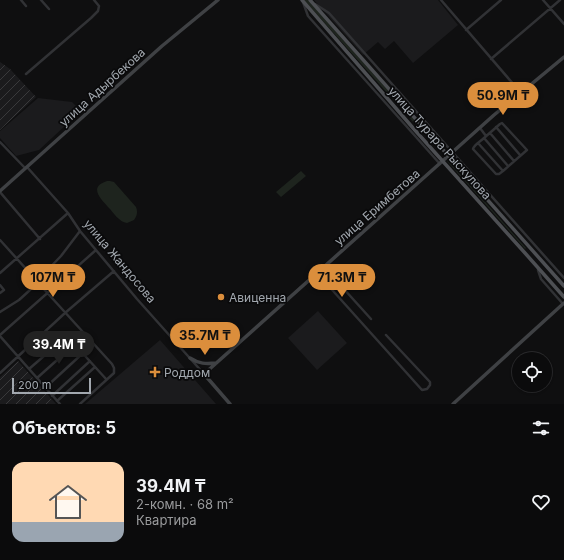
<!DOCTYPE html>
<html lang="ru">
<head>
<meta charset="utf-8">
<style>
  :root { --surface:#0b0b0c; --page:#141415; --text:#f1f3f6; --muted:#9a9b9d; --line:#2b2b2d; --accent:#db8e3c }
  body { margin:0; font-family:Inter,sans-serif; background:var(--page); color:var(--text); height:100vh; display:flex; flex-direction:column; font-size:15px; white-space:nowrap }
  * { box-sizing:border-box; margin:0 }
  p { font-size:13px; color:var(--muted) }
  .icon { flex:none; width:22px; height:22px; fill:none; stroke:currentColor; stroke-width:2; stroke-linecap:round; stroke-linejoin:round }
  .map { position:relative; height:404px; overflow:hidden }
  .sheet { display:flex; flex-direction:column; background:var(--surface); flex:1 }
  .sheet>* { flex:none }
  .buttons { position:absolute; left:512px; top:352px; display:grid; gap:8px }
  .buttons a { display:grid; place-items:center; width:40px; height:40px; border-radius:50%; background:var(--surface); box-shadow:0 1px 3px #0004,0 0 0 1px var(--line); font-size:20px }
  .scale { position:absolute; left:12px; bottom:10px; width:79px; box-sizing:border-box; padding-left:4px; border:2px solid #a2a8af; border-top:0; font-size:11px; line-height:14px; white-space:nowrap; color:#a2a8af; -webkit-text-stroke:3px #0a0a0b; paint-order:stroke }
  .price { position:absolute; translate:-50% -34px; padding:0 9px; border-radius:14px; background:var(--accent); color:#111; font-size:13px; line-height:26px; filter:drop-shadow(0 1px 2px #0008) }
  .price::after { content:''; position:absolute; left:50%; top:24px; width:12px; height:9px; margin-left:-6px; background:inherit; clip-path:polygon(0 0,100% 0,50% 100%) }
  .price.active { background:#222; color:#fff }
  ul { padding:0; list-style:none }
  li { display:flex; align-items:center; gap:12px; height:100px; padding:0 12px }
  li+li { border-top:1px solid var(--line) }
  li span { display:grid; place-items:center; flex:none; width:112px; height:80px; border-radius:12px; color:#555 }
  li>.icon { margin-inline-start:auto }
  span .icon { width:48px; height:48px; fill:#fffc; stroke-width:1 }
  li b { font-size:17px }
  h2 { display:flex; justify-content:space-between; align-items:center; height:48px; padding:0 12px; font-size:17px }
  .map>svg:first-child { display:block }
</style>
</head>
<body>
<div class="map">
<svg width="564" height="404" viewBox="0 0 564 404">
  <defs>
    <pattern id="industrial-furrows" width="10" height="10" patternUnits="userSpaceOnUse"><rect width="10" height="10" fill="#1b1b1d"/><path d="M-1 1l2-2M0 10L10 0M9 11l2-2" fill="none" stroke="#39393b"/></pattern>
  </defs>
  <rect width="100%" height="100%" fill="#0f0f10"/>
  <!-- built -->
  <path fill="#1b1b1d" d="M314 0H438L458 25 413 63 394 41 385 49 378 42 363 55Z
    M38 98 72 102 81 111 39 150 16 156 0 138V131Z
    M318 311 347 343 317 370 288 338Z
    M160 340 216 404H85Z"/>
  <!-- industrial -->
  <path fill="url(#industrial-furrows)" d="M0 62 10 69 36 97 0 130Z
    M18 361 56 404H0V377Z"/>
  <!-- grass -->
  <path fill="#1e241e" d="M304 0H308L416 122 414 123Z
    M448 160 526 248 525 249 447 161Z
    M301 171 306 176 281 197 276 192Z
    M107 181H110L114 182 136 207C138 212 137 216 134 220L127 223C119 222 114 213 108 207 101 199 88 187 107 181Z"/>
  <g fill="none" stroke-linecap="round" stroke-linejoin="round">
    <!-- street -->
    <path stroke="#313235" stroke-width="2.5" d="M21 0 26 6
      M41 0 49 9
      M441 0 521 93
      M543 0 564 24
      M303 2 308 16 416 137 440 164
      M315 4 329 13 564 278
      M466 30 501 0
      M491 59 560 0
      M26 74 91 18 98 11 99 6 94 0
      M496 127 520 155
      M480 128 486 136
      M490 133 514 161
      M0 142 25 168
      M478 143 503 171 499 174H496L473 149C474 145 481 141 484 138
      M27 167 68 213 80 231 137 299 204 374
      M503 171 527 150 502 123 500 124 484 138 508 166
      M0 192 40 239
      M0 240 37 281
      M324 267 371 319
      M538 270 541 279 563 304
      M0 273 68 213
      M317 273 422 390 427 389 430 385V382L386 335
      M0 285 4 290 0 293
      M42 287 112 364 114 368V373L80 404
      M0 312 19 300 30 290 37 281 61 256 80 231
      M0 335 96 250
      M0 336 60 404
      M29 369 67 336 106 379
      M0 373 65 313 114 271
      M37 378 75 344
      M45 388 83 353
      M52 396 90 361
      M57 401 95 367"/>
    <!-- secondary -->
    <path stroke="#3f4144" stroke-width="3.5" d="M0 191 162 46 218 0
      M190 358C199 364 206 364 216 363
      M230 404 204 374 494 115 564 57
      M453 404 564 303"/>
    <!-- primary -->
    <path stroke="#4d4f53" stroke-width="3.5" d="M302 0 413 128 525 253 564 297
      M310 0 564 286"/>
  </g>
  <!-- markers -->
  <g fill="#db8e3c" stroke="#0a0a0b" stroke-width="1.5">
    <circle cx="221" cy="297" r="4"/>
    <path d="M153 366h4v4h4v4h-4v4h-4v-4h-4v-4h4z"/>
  </g>
  <g text-anchor="middle" dominant-baseline="central" stroke-width="3.5" stroke-linejoin="round" paint-order="stroke">
    <!-- street labels -->
    <g font-size="12" fill="#a2a8af" stroke="#0a0a0b">
      <text transform="translate(102 87) rotate(-42)">улица Адырбекова</text>
      <text transform="translate(440 143) rotate(48)">улица Турара Рыскулова</text>
      <text transform="translate(377 207) rotate(-41)">улица Еримбетова</text>
      <text transform="translate(120 261) rotate(50)">улица Жандосова</text>
    </g>
    <!-- poi labels -->
    <g font-size="12" fill="#a2a8af" stroke="#0a0a0b" text-anchor="start">
      <text x="229" y="297">Авиценна</text>
      <text x="164" y="372">Роддом</text>
    </g>
  </g>
</svg>
<div class="buttons">
<a><svg class="icon" aria-label="locate" viewBox="0 0 24 24"><circle cx="12" cy="12" r="6"/><path d="M12 2v4M12 18v4M2 12h4M18 12h4"/></svg></a>
</div>
<div class="scale">200 m</div>
<b class="price" style="left:503px;top:116px">50.9M ₸</b>
<b class="price" style="left:53px;top:298px">107M ₸</b>
<b class="price" style="left:342px;top:298px">71.3M ₸</b>
<b class="price" style="left:205px;top:356px">35.7M ₸</b>
<b class="price active" style="left:59px;top:365px">39.4M ₸</b>
</div>
<section class="sheet">
<h2>Объектов: 5<svg class="icon" aria-label="filters" viewBox="0 0 24 24"><path d="M4 7h16M4 17h16"/><circle cx="9" cy="7" r="2"/><circle cx="15" cy="17" r="2"/></svg></h2>
<ul>
<li><span style="background:linear-gradient(#ffd9b3 75%,#9aa5b1 0)"><svg class="icon" aria-label="home" viewBox="0 0 24 24"><path d="M3 11l9-7 9 7M6 9v11h12V9"/></svg></span><div><b>39.4M ₸</b><p>2-комн. · 68 m²</p><p>Квартира</p></div><svg class="icon" aria-label="heart" viewBox="0 0 24 24"><path d="M12 20l-8-8c-3-5 5-10 8-4 3-6 11-1 8 4z"/></svg></li>
</ul>
</section>
</body>
</html>
